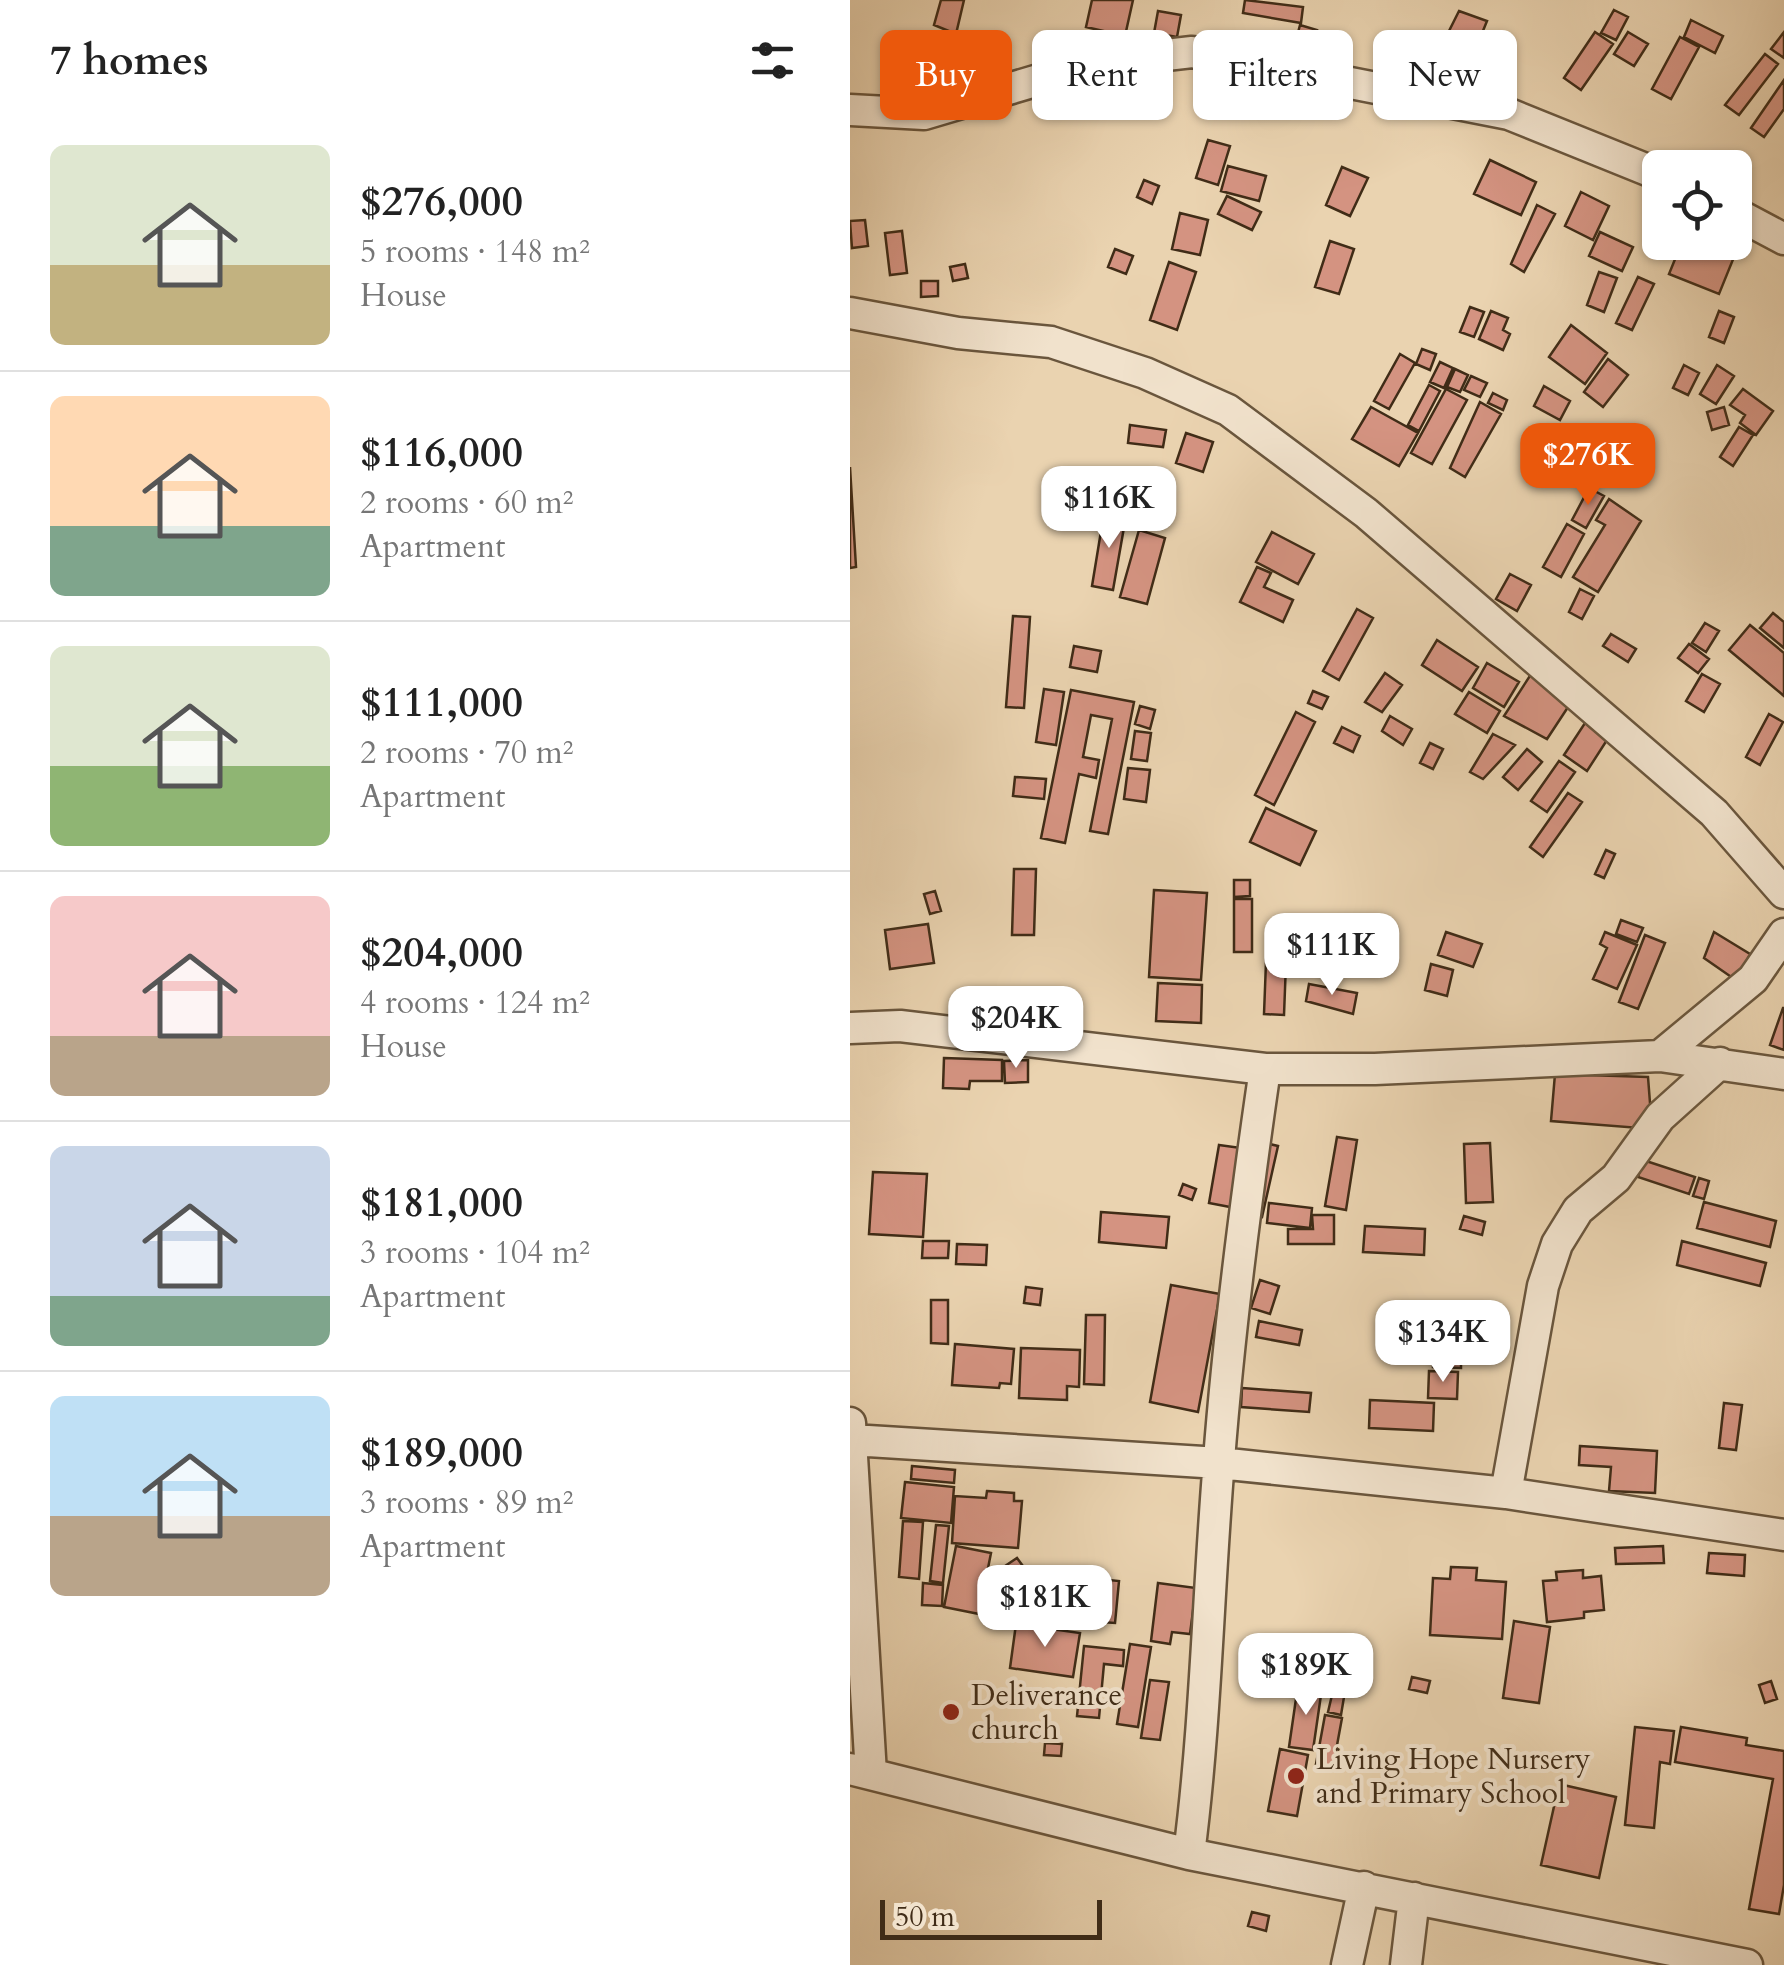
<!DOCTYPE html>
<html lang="en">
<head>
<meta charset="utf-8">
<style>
  :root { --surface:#fff; --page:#f2f2f2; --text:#222; --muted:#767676; --line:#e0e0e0; --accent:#ea580c }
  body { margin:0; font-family:Cardo,serif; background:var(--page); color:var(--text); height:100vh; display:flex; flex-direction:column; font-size:38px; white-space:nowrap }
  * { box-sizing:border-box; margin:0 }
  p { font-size:32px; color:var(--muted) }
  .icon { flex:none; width:55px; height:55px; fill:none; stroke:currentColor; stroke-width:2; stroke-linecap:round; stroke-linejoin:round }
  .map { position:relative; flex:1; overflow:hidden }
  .drawer { display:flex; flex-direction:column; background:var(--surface); width:850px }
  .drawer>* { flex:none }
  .top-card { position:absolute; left:30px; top:30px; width:752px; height:90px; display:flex; gap:20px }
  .tools { position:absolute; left:792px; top:150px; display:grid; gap:20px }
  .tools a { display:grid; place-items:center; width:110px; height:110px; border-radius:15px; background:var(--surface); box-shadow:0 2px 8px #0004; font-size:50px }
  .scale { position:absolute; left:30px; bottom:25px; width:222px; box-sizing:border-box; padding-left:10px; border:5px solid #402c17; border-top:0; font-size:28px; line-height:35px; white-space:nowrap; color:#402c17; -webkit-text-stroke:8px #f1e2cc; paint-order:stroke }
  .price { position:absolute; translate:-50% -85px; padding:0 22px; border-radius:20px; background:#fff; color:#222; font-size:32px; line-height:65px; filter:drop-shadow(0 2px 5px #0008) }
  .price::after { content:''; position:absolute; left:50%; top:60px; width:30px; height:22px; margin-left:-15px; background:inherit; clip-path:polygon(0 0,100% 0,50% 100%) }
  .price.current { background:var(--accent); color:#fff }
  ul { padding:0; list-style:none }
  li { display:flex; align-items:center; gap:30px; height:250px; padding:0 50px }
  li+li { border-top:2px solid var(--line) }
  li span { display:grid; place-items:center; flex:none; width:280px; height:200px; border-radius:15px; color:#555 }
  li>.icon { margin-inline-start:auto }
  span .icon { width:120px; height:120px; fill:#fffc; stroke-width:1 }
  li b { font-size:42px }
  h2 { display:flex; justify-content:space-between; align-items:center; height:120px; padding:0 50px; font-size:42px }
  .chip { padding:0 35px; border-radius:15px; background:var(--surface); box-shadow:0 2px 8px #0004; font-size:35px; line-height:90px }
  .chip.current { background:var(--accent); color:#fff }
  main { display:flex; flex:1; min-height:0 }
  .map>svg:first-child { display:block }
</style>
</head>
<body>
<main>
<section class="drawer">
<h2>7 homes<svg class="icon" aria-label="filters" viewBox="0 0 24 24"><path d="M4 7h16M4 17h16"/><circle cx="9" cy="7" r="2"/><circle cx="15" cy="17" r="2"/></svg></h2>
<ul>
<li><span style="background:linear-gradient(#dfe7d0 60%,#c2b280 0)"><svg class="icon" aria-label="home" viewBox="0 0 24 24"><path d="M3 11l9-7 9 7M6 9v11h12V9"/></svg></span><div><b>$276,000</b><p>5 rooms · 148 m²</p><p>House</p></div></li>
<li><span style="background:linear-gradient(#ffd9b3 65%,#7fa58c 0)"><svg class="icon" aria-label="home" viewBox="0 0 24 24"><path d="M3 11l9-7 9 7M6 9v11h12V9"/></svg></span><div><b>$116,000</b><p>2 rooms · 60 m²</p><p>Apartment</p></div></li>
<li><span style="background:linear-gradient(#dfe7d0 60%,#8fb573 0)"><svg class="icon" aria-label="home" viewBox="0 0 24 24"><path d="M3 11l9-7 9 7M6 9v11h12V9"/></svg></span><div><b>$111,000</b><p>2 rooms · 70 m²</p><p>Apartment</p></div></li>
<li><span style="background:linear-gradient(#f6c9c9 70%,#b9a48a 0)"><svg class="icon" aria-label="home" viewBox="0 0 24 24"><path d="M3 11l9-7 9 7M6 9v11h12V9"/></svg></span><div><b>$204,000</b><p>4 rooms · 124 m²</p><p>House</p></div></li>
<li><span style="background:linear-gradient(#c9d6e8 75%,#7fa58c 0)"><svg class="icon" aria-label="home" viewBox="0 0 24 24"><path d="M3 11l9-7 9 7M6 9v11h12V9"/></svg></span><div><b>$181,000</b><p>3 rooms · 104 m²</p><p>Apartment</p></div></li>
<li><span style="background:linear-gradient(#bfe0f5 60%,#b9a48a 0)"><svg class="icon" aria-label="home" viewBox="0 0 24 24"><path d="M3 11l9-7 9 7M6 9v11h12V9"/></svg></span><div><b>$189,000</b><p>3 rooms · 89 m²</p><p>Apartment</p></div></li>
</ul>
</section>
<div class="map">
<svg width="934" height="1965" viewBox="0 0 934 1965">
  <rect width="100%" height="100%" fill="#ead3b0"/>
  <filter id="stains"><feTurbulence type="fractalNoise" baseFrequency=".002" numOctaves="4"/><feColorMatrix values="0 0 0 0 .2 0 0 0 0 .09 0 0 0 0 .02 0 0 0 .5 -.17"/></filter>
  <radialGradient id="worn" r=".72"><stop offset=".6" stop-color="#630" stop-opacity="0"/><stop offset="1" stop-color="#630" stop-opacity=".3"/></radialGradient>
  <!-- building -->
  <path fill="#d49381" stroke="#402c17" stroke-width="2.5" d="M91 0H114L106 34 84 25Z
    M242 0H283L275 36 236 27Z
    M395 0 453 7 451 23 393 13Z
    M764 10 778 17 766 40 751 33Z
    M308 11 331 15 327 37 304 33Z
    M609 11 637 21 624 53 596 37Z
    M841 20 873 36 865 53 834 37Z
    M450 25 467 30 462 48 445 44Z
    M745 32 763 44 731 90 714 78Z
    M778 32 798 44 784 66 764 54Z
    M934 32V58L921 49Z
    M830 37 849 47 821 99 802 89Z
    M82 38 119 46 114 72 77 65Z
    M915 54 928 64 889 115 875 105Z
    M934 80V109L914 137 901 128Z
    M358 140 380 146 368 185 346 178Z
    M640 160 686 182 671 215 624 194Z
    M378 166 416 176 409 201 371 191Z
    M492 167 518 178 500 216 476 205Z
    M294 180 309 186 302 204 287 197Z
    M731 192 759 206 743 240 715 226Z
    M377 196 411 212 402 230 368 214Z
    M687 205 705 214 674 272 661 264Z
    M330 213 358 220 350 255 322 249Z
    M15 220 18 246 2 248 0 221Z
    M52 231 57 273 40 275 35 233Z
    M750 232 783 247 772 271 739 256Z
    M480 241 504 249 489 294 465 287Z
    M832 242H847L884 257 869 294 819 274Z
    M265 249 283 256 276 274 258 267Z
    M319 262 346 272 327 330 300 320Z
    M115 264 118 278 103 281 100 267Z
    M749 272 767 278 754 312 737 305Z
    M788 277 804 284 782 330 766 323Z
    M71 281H88V296L71 297Z
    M620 307 634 312 624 337 610 332Z
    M641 311 658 318 653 330 660 334 653 350 629 339Z
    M869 311 884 317 874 343 859 337Z
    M721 325 757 353 735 384 699 357Z
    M572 349 586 354 580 370 566 364Z
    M550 354 565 363 539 409 524 401Z
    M758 359 778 375 753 407 734 392Z
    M590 362 603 368 594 388 580 382Z
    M834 365 849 373 838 395 823 388Z
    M867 365 884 376 866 404 850 394Z
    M605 369 618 375 610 392 597 387Z
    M621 376 637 383 630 397 614 390Z
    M579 385 590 391 569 431 558 425Z
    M694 386 720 401 710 420 684 406Z
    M596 389 617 400 582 464 561 453Z
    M893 389 923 411 906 435 890 423 895 415 880 405Z
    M643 393 657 400 653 410 638 403Z
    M630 402 651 414 615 477 600 468Z
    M521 407 568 433 549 466 502 439Z
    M874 407 879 425 862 430 857 412Z
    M280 425 316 430 313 447 278 443Z
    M889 427 903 435 883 466 870 457Z
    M336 433 363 442 353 472 326 463Z
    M0 467 6 567 0 568Z
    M739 488 754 496 736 528 722 520Z
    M759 499 791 521 748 592 723 577 755 525 746 520Z
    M254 513 276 516 263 590 242 586Z
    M717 524 734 534 711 577 693 567Z
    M289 530 315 538 297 604 270 597Z
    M422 532 464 554 448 584 406 562Z
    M407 567 421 573 414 587 443 600 433 622 390 602Z
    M660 574 681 585 667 611 646 599Z
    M730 589 744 596 732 619 719 612Z
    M507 609 523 618 489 680 473 671Z
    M923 613 934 622V648L910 628Z
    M163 616 180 617 174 708 156 707Z
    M855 623 869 631 856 652 842 643Z
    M900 625 934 653V696L879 650Z
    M761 634 786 649 778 662 753 646Z
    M587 640 628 667 612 691 572 665Z
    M839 644 859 659 848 673 828 658Z
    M224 646 251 651 247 672 220 667Z
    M637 663 669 682 654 707 623 688Z
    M685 668 724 698 697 739 654 716Z
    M535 673 552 685 532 712 515 702Z
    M852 674 870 684 854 712 836 701Z
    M194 689 214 692 206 745 186 742Z
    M221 690 284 702 258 834 240 831 262 719 241 715 233 757 249 760 246 778 229 774 215 843 191 838Z
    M463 691 478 697 472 709 458 703Z
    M619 692 650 711 637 733 605 714Z
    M290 706 305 710 300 729 285 724Z
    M446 712 465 722 424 805 405 795Z
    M919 714 933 722 910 765 896 757Z
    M540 716 562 729 553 745 532 731Z
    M735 723 757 740 737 771 714 755Z
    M492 727 510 736 503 752 484 743Z
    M285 731 301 733 297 761 281 759Z
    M643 734 665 745 633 779 620 772Z
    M580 743 593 749 583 769 570 763Z
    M677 749 692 762 668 790 653 777Z
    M709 761 725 772 697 812 681 801Z
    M278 768 300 770 296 802 274 799Z
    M165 777 196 779 194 799 163 796Z
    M718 793 732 802 693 857 680 847Z
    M416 808 466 831 450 865 400 842Z
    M756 850 765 854 754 878 745 874Z
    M164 869H186L184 935H162Z
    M384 880H400V896L384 897Z
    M304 890 357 893 351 980 299 977Z
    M85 891 91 911 80 914 74 894Z
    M384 899H402V952H384Z
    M771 920 793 928 787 942 766 934Z
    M78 924 84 963 40 969 35 930Z
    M596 932 632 944 623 967 588 955Z
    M755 932 787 945 767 989 743 979 757 948 750 944Z
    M864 932 900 954 887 981 854 958Z
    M795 935 815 943 788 1009 769 1002Z
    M417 936 437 937 434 1015 414 1014Z
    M581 964 603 970 597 996 575 990Z
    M308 983 352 985 351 1023 306 1021Z
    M459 984 507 993 503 1014 456 1001Z
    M933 1008H934V1050L920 1045Z
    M94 1058 152 1060V1081H120L119 1089 93 1088Z
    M178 1060V1082L155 1083 154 1061Z
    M705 1074 798 1077 802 1129 701 1121Z
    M487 1137 507 1140 496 1210 475 1206Z
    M411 1142 428 1146 412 1217 395 1214Z
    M640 1143 643 1202 616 1203 614 1144Z
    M369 1145 391 1148 380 1207 359 1203Z
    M793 1160 845 1177 839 1194 788 1177Z
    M23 1172 77 1174 73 1237 19 1234Z
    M849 1178 859 1181 854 1199 843 1196Z
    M333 1184 346 1189 342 1200 329 1195Z
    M854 1202 926 1221 920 1247 847 1228Z
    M419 1203 462 1208 460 1228 417 1223Z
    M251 1212 319 1217 316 1248 249 1242Z
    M462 1215H484V1244H438V1229H463Z
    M614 1216 635 1222 632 1235 610 1229Z
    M515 1226 575 1229 574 1255 513 1252Z
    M73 1241H99L98 1258H72Z
    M832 1241 916 1263 910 1286 827 1265Z
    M107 1244 137 1245 136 1265 106 1264Z
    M410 1280 429 1286 420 1314 401 1308Z
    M321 1285 370 1294 348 1412 300 1402Z
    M176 1287 192 1289 190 1305 174 1303Z
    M81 1300H98V1344L81 1343Z
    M531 1312 555 1313 554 1331 529 1328Z
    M236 1315H255L254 1385 234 1384Z
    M409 1321 452 1330 449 1345 406 1337Z
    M105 1344 164 1349 161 1384 150 1383 149 1388 102 1385Z
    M583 1344H611V1368L583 1367Z
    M171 1348 230 1350 229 1387 217 1386V1400L169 1398Z
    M579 1371 608 1372 607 1399 578 1398Z
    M392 1388 461 1393 459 1412 391 1407Z
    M520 1400 584 1403 583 1431 519 1428Z
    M874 1403 892 1405 886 1450 869 1448Z
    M730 1446 807 1451 805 1493 759 1491 761 1467 729 1465Z
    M62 1466 105 1470 104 1483 61 1479Z
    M55 1482 104 1487 101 1523 51 1518Z
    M137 1491 164 1493V1501H172L168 1548 102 1543 105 1496 136 1498Z
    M53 1521 73 1522 69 1579 49 1577Z
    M86 1525 99 1526 93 1583 80 1581Z
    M106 1546 141 1553 129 1614 94 1607Z
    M813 1546 814 1563 766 1564 765 1548Z
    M859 1553 895 1555 894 1576 857 1573Z
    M167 1558 178 1573 162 1584 152 1568Z
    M601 1567 627 1568 626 1580 656 1582 652 1639 580 1635 583 1578 600 1579Z
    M733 1570V1578L751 1576 754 1610 734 1612V1618L697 1622 693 1581 707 1580 706 1572Z
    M240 1578 269 1581 265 1623 236 1621Z
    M73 1583 93 1585 92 1606 72 1605Z
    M308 1583 346 1588 340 1634 322 1632 320 1644 301 1641Z
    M162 1600 165 1614 149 1618 146 1605Z
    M664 1621 700 1627 689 1703 653 1698Z
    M166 1624 230 1633 223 1677 160 1668Z
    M280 1644 301 1647 288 1727 267 1724Z
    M234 1646 274 1650 273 1666 254 1664 249 1718 227 1716Z
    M483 1673 499 1676 495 1695 479 1693Z
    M562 1677 580 1681 577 1693 559 1689Z
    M300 1680 319 1682 310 1740 291 1738Z
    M921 1681 927 1699 915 1703 909 1685Z
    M448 1685 472 1688 463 1750 439 1747Z
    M482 1695 494 1697 491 1715 478 1712Z
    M475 1715 492 1718 483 1767 466 1764Z
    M785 1727 824 1731 820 1764 810 1762 804 1828 775 1825Z
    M831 1727 897 1738 896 1745 934 1751V1885L929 1914 899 1909 923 1779 825 1762Z
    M195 1743 212 1744 211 1756 194 1755Z
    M430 1749 458 1755 447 1816 418 1811Z
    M709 1784 766 1797 749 1878 691 1865Z
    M402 1912 419 1916 416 1931 398 1926Z"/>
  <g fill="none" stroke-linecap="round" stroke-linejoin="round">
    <!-- minor casing -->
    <g stroke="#6a563d" stroke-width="35">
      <path id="minor" d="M0 110 74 114 246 63 342 52 659 114 810 175
        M885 213 934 239
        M0 313 108 333 201 342 295 373 378 410 516 513 864 813 934 893
        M0 1028 50 1026 415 1069H525L810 1056 934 1074
        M810 1056 903 979 934 934
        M0 1423 21 1774
        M2 1440 369 1463 656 1493 693 1286 707 1244 728 1210 766 1178 810 1117 870 1063
        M656 1493 934 1535
        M0 1769 339 1854 897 1965
        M339 1854C356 1723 358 1592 369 1460 379 1329 396 1199 415 1069
        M497 1965 514 1887
        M556 1965 564 1898"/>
    </g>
    <!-- minor -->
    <use href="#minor" stroke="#f1e2cc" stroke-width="30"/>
  </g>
  <!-- markers -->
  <g fill="#8f2418" stroke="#f1e2cc" stroke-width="4">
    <circle cx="101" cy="1712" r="10"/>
    <circle cx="446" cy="1776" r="10"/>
  </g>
  <g text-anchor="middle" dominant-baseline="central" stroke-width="8" stroke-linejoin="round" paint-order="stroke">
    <!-- poi labels -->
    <g font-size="30" fill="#402c17" stroke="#f1e2cc" text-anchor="start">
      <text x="121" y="1695">Deliverance<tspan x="121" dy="34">church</tspan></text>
      <text x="466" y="1759">Living Hope Nursery<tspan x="466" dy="34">and Primary School</tspan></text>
    </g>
  </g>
  <rect width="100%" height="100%" filter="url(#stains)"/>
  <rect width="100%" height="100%" fill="url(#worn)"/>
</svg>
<div class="tools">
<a><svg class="icon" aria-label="locate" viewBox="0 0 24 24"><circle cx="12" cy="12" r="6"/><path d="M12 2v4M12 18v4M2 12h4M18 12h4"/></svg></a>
</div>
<div class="scale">50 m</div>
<b class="price current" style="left:738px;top:508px">$276K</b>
<b class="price" style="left:259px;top:551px">$116K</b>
<b class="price" style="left:482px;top:998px">$111K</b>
<b class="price" style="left:166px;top:1071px">$204K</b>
<b class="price" style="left:593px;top:1385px">$134K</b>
<b class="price" style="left:195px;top:1650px">$181K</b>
<b class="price" style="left:456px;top:1718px">$189K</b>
<div class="top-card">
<a class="chip current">Buy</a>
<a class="chip">Rent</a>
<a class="chip">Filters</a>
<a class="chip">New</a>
</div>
</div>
</main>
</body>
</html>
